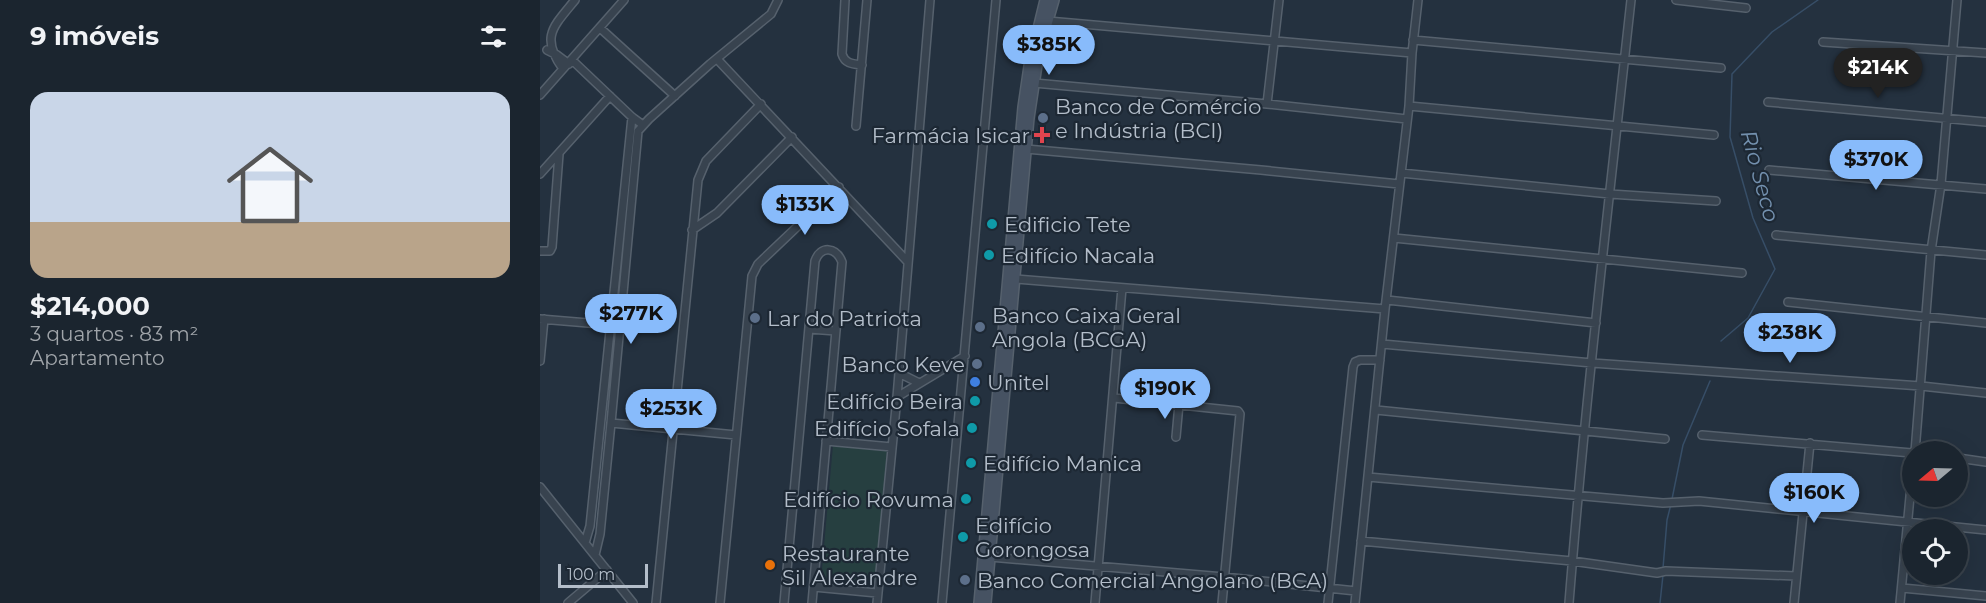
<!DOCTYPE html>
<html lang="pt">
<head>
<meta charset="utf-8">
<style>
  :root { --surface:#1b252f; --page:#28313b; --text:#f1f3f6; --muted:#a0a5aa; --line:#39424b; --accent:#88bbfb }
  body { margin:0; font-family:Montserrat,sans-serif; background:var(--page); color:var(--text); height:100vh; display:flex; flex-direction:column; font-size:22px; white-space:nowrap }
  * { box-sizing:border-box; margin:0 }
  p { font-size:20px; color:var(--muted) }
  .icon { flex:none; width:33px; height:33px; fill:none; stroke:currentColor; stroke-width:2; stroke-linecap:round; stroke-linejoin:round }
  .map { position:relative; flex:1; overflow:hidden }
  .panel { display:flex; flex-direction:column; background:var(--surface); width:540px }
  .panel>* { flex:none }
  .needle { width:39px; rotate:251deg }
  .tools { position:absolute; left:1362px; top:441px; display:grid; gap:12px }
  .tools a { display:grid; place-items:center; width:66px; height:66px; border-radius:50%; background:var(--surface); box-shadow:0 6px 24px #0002,0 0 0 2px var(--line); font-size:30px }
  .scale { position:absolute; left:18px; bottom:15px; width:90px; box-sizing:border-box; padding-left:6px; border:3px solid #b4beca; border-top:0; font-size:16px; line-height:21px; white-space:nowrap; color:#b4beca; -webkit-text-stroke:4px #1d2834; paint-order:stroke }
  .price { position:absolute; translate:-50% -51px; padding:0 14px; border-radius:21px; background:var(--accent); color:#111; font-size:20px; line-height:39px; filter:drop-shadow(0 2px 3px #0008) }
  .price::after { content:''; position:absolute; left:50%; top:36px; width:18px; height:14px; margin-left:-9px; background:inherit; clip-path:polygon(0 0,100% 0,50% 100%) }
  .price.current { background:#222; color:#fff }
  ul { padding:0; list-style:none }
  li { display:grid; align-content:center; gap:12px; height:318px; padding:0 30px }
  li+li { border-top:2px solid var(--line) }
  li span { display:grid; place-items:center; height:186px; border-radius:18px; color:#555 }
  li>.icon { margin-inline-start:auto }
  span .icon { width:108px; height:108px; fill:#fffc; stroke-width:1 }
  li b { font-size:26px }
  h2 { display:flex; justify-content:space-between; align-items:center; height:72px; padding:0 30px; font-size:26px }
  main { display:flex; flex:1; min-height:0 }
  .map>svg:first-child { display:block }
</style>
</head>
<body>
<main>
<section class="panel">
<h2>9 imóveis<svg class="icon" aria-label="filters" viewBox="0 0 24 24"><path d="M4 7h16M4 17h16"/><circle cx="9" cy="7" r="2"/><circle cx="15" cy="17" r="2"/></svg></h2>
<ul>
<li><span style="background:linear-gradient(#c9d6e8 70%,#b9a48a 0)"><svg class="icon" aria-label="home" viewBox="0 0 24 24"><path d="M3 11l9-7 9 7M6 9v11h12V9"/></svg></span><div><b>$214,000</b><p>3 quartos · 83 m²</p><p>Apartamento</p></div></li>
</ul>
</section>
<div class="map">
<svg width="1446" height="603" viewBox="0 0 1446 603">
  <rect width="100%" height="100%" fill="#24313f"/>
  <!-- pitch -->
  <path fill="#263f40" d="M293 445 347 450 336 584 281 580Z"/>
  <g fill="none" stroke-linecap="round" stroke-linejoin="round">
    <!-- stream -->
    <path stroke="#374e67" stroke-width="1.5" d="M1181 341 1208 318 1235 269 1213 218 1190 137 1192 74 1232 32 1278 0
      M1132 499 1143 445 1170 381
      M1123 568 1127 520 1131 504
      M1120 603 1123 575"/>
    <!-- minor casing -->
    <g stroke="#56616d" stroke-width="10">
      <path id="minor" d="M305 0 302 54C305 64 313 64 322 65
        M1136 0 1206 8
        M508 21 872 53
        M60 28 135 96
        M873 40 1181 68
        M1283 42 1446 53
        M7 50 17 55 29 64
        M177 59 367 261
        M32 60 92 117 103 125
        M23 69C0 37 13 27 35 0
        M494 83 727 104 867 119
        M0 95 84 0
        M1228 102 1446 122
        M727 104 739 0
        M869 106 1174 135
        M316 126 327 0
        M486 149 721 170 859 184
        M1229 170 1446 189
        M861 173 1070 194 1176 201
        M0 174 70 96
        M152 230 177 213 252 137
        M1236 235 1446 255
        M854 238 1202 273
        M0 251H10L12 247 19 154
        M475 279 845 309
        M847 300 1056 323
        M1248 302 1446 323
        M0 319 72 325
        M269 329 296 331
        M842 344 1052 363 1381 386 1446 393
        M0 361 4 319
        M359 373 379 383
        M357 397 425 356
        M574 398 698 411 700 414 682 603
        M836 410 1125 439
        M71 423 196 435
        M1162 435 1372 453
        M636 437 639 404
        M286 441 352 447
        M1375 452 1391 251 1401 184 1417 0
        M1418 458 1446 462
        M828 477 1123 503 1159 501 1446 530
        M0 487 93 603
        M821 541 1032 561 1117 573 1126 571 1256 576
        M45 543 50 526 92 117
        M55 555 60 534 71 423 98 131 109 119 170 64 231 14 238 0
        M450 557 684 577 816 591
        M274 587 337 593
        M1362 588 1446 596
        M28 603 67 570
        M116 603 158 180 166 161 221 104
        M180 603 212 276 218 264 299 187
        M244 603 275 261C281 245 296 247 302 262L272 603
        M337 603 357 397 390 0
        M402 603 456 0
        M555 603 582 288
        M788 603 813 367 815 362 820 360H840
        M815 603 845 309 869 106 872 53 878 0
        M1029 603C1045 402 1069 201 1091 0
        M1254 603 1270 443
        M1360 603 1372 475"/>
    </g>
    <!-- secondary casing -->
    <g stroke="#56616d" stroke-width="12">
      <path id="secondary" d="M439 603 483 107 489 66 505 0
        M446 603 489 118 499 52 514 0"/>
    </g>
    <!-- minor -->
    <use href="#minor" stroke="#38434f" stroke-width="7"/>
    <!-- secondary -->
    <use href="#secondary" stroke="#465262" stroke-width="9"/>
  </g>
  <!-- markers -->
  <g fill="#5c6f8a" stroke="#1d2834" stroke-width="2">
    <circle cx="503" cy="118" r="6"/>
    <circle cx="215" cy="318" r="6"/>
    <circle cx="440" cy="327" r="6"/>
    <circle cx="437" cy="364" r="6"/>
    <circle cx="425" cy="580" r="6"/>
  </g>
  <path fill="#e0444e" stroke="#1d2834" stroke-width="2" d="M499 126h6v6h6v6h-6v6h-6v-6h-6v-6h6z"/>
  <g fill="#0f9aa8" stroke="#1d2834" stroke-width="2">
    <circle cx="452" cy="224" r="6"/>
    <circle cx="449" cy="255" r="6"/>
    <circle cx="435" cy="401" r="6"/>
    <circle cx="432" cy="428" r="6"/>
    <circle cx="431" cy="463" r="6"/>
    <circle cx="426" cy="499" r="6"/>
    <circle cx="423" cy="537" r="6"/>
  </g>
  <circle fill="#3f7fe0" stroke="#1d2834" stroke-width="2" cx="435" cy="382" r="6"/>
  <circle fill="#e8710a" stroke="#1d2834" stroke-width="2" cx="230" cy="565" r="6"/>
  <g text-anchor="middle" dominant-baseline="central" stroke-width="4.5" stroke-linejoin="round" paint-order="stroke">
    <!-- poi labels -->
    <g font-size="21" fill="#b4beca" stroke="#1d2834" text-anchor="start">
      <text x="515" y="106">Banco de Comércio<tspan x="515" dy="24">e Indústria (BCI)</tspan></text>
      <text x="490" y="135" text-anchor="end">Farmácia Isicar</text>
      <text x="464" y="224">Edificio Tete</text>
      <text x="461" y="255">Edifício Nacala</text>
      <text x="452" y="315">Banco Caixa Geral<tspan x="452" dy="24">Angola (BCGA)</tspan></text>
      <text x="227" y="318">Lar do Patriota</text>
      <text x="425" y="364" text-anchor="end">Banco Keve</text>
      <text x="447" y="382">Unitel</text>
      <text x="423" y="401" text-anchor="end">Edifício Beira</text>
      <text x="420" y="428" text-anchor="end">Edifício Sofala</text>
      <text x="443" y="463">Edifício Manica</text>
      <text x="414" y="499" text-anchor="end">Edifício Rovuma</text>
      <text x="435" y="525">Edifício<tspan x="435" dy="24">Gorongosa</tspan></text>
      <text x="242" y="553">Restaurante<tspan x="242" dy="24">Sil Alexandre</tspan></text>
      <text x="437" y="580">Banco Comercial Angolano (BCA)</text>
    </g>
    <!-- water labels -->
    <g font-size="22" font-style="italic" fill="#7390ae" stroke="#1d2834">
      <text transform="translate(1220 176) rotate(75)">Rio Seco</text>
    </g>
  </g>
</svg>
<div class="tools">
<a><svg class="needle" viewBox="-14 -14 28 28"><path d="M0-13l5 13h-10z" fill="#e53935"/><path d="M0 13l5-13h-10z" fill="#a0a5aa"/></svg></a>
<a><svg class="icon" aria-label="locate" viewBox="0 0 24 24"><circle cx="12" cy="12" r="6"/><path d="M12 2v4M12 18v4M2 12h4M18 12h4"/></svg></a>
</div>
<div class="scale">100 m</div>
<b class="price" style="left:509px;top:76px">$385K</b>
<b class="price current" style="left:1338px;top:99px">$214K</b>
<b class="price" style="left:1336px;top:191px">$370K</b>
<b class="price" style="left:265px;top:236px">$133K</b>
<b class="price" style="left:91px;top:345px">$277K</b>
<b class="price" style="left:1250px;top:364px">$238K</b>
<b class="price" style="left:625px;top:420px">$190K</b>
<b class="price" style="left:131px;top:440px">$253K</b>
<b class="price" style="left:1274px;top:524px">$160K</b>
</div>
</main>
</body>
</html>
